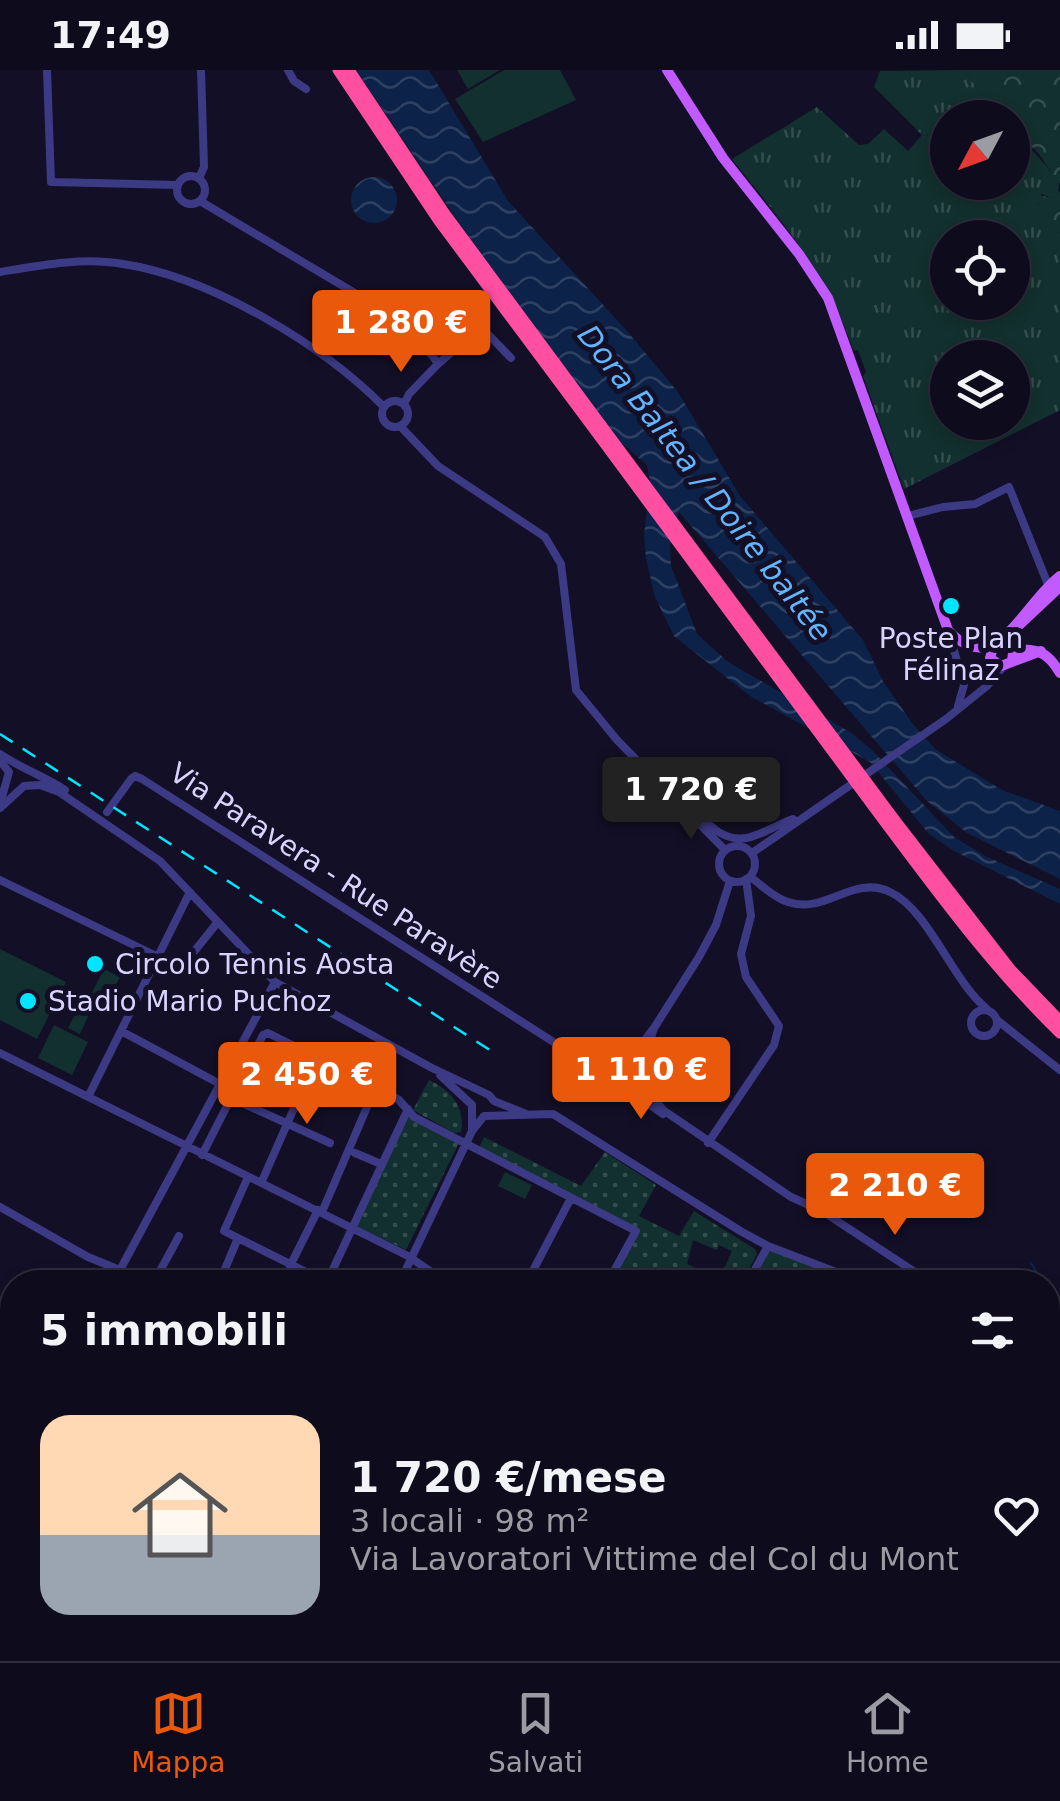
<!DOCTYPE html>
<html lang="it">
<head>
<meta charset="utf-8">
<style>
  :root { --surface:#0e0b1c; --page:#171425; --text:#f1f3f6; --muted:#9b9ba3; --line:#2e2b3b; --accent:#ea580c }
  body { margin:0; font-family:"DejaVu Sans",sans-serif; background:var(--page); color:var(--text); height:100vh; display:flex; flex-direction:column; font-size:38px; white-space:nowrap }
  * { box-sizing:border-box; margin:0 }
  p { font-size:32px; color:var(--muted) }
  .icon { flex:none; width:55px; height:55px; fill:none; stroke:currentColor; stroke-width:2; stroke-linecap:round; stroke-linejoin:round }
  .map { position:relative; flex:1; overflow:hidden }
  .details { position:absolute; left:0px; top:1200px; width:1060px; height:392px; display:flex; flex-direction:column; background:var(--surface); border-radius:40px 40px 0 0; box-shadow:0 5px 15px #0003,0 0 0 2px var(--line) }
  .details>* { flex:none }
  .needle { width:65px; rotate:229deg }
  .fabs { position:absolute; left:930px; top:30px; display:grid; gap:20px }
  .fabs a { display:grid; place-items:center; width:100px; height:100px; border-radius:50%; background:var(--surface); box-shadow:0 5px 15px #0003,0 0 0 2px var(--line); font-size:50px }
  .price { position:absolute; translate:-50% -85px; padding:0 22px; border-radius:10px; background:var(--accent); color:#fff; font-size:32px; line-height:65px; filter:drop-shadow(0 2px 5px #0008) }
  .price::after { content:''; position:absolute; left:50%; top:60px; width:30px; height:22px; margin-left:-15px; background:inherit; clip-path:polygon(0 0,100% 0,50% 100%) }
  .price.selected { background:#222; color:#fff }
  ul { padding:0; list-style:none }
  li { display:flex; align-items:center; gap:30px; height:250px; padding:0 40px }
  li span { display:grid; place-items:center; flex:none; width:280px; height:200px; border-radius:30px; color:#555 }
  li>.icon { margin-inline-start:auto }
  span .icon { width:120px; height:120px; fill:#fffc; stroke-width:1 }
  li b { font-size:42px }
  h2 { display:flex; justify-content:space-between; align-items:center; height:120px; padding:0 40px; font-size:42px }
  .status { display:flex; justify-content:space-between; align-items:center; height:70px; padding:0 50px; background:var(--surface); direction:ltr }
  .status svg { height:28px; fill:currentColor }
  .dock { display:flex; justify-content:space-around; align-items:center; height:140px; border-top:2px solid var(--line); background:var(--surface); font-size:28px; color:var(--muted) }
  .dock a { display:grid; justify-items:center; gap:5px }
  .dock .selected { color:var(--accent) }
  .map>svg:first-child { display:block }
</style>
</head>
<body>
<div class="status"><b>17:49</b><svg viewBox="0 0 49 12"><path d="M0 12V9h3v3zM5 12V6h3v6zM10 12V3h3v9zM15 12V0h3v12zM26 1h20v11H26zM47 4h2v5h-2z"/></svg></div>
<div class="map">
<svg width="1060" height="1591" viewBox="0 0 1060 1591">
  <defs>
    <pattern id="grass-tufts" width="24" height="20" patternUnits="userSpaceOnUse" patternTransform="scale(2.5)"><rect width="24" height="20" fill="#12302f"/><path d="M3 7l-1-3M5 7V3M7 7l1-3M15 17l-1-3M17 17v-4M19 17l1-3" fill="none" stroke="#344d4e"/></pattern>
    <pattern id="forest-crowns" width="20" height="18" patternUnits="userSpaceOnUse" patternTransform="scale(2.5)"><rect width="20" height="18" fill="#12302f"/><path d="M2 6a3 3 0 1 1 6 0M12 15a3 3 0 1 1 6 0" fill="none" stroke="#344d4e"/></pattern>
    <pattern id="park-dots" width="8" height="8" patternUnits="userSpaceOnUse" patternTransform="scale(2.5)"><rect width="8" height="8" fill="#12302f"/><path d="M2 2h.1M6 6h.1" fill="none" stroke="#344d4e" stroke-width="1.8" stroke-linecap="round"/></pattern>
    <pattern id="water-waves" width="16" height="10" patternUnits="userSpaceOnUse" patternTransform="scale(2.5)"><rect width="16" height="10" fill="#0c2248"/><path d="M0 5q4-4 8 0t8 0" fill="none" stroke="#2f4163"/></pattern>
  </defs>
  <rect width="100%" height="100%" fill="#130f26"/>
  <!-- grass -->
  <path fill="url(#grass-tufts)" fill-rule="evenodd" d="M962 0 1003 47 948 48V112H1012L1013 59 1059 110 1058 126 1050 128 1042 124 1037 133 1049 144 1060 163V340L904 419 863 306 866 302 858 280 854 281C827 203 782 152 732 89L817 37 859 75 868 74 884 59 908 81 922 65 874 17 880 1ZM948 168H1012V232H948ZM948 288H1012V352H948Z
    M1060 1372V1423L1054 1420 1048 1423V1388Z"/>
  <!-- forest -->
  <path fill="url(#forest-crowns)" d="M962 0H1060V114L1038 83 1013 59 1012 48 1003 47Z
    M1060 120V163C1052 149 1038 138 1033 123L1050 128 1057 126Z"/>
  <!-- park -->
  <path fill="url(#park-dots)" d="M429 1010C451 1020 466 1038 461 1062L454 1063 413 1040Z
    M407 1047 459 1073 406 1180 354 1155Z
    M484 1067 581 1116 605 1082 656 1115 639 1146 679 1166 694 1141 755 1179 757 1184 744 1209 724 1199 732 1181 719 1175 717 1180 693 1170 687 1194 719 1209 717 1212H610L639 1161 479 1078Z
    M770 1180 816 1198 815 1202 838 1212H774L757 1204Z
    M0 1277 12 1286V1338L5 1352 0 1349Z"/>
  <!-- pitch -->
  <path fill="#12302f" d="M457 0H500L468 19Z
    M504 0H560L576 30 483 72 455 29Z
    M0 879 66 912 37 969 0 950Z
    M104 899 120 907 104 938 88 930Z
    M82 931 93 936 80 964 68 958Z
    M54 955 88 972 72 1005 38 988Z
    M505 1102 532 1115 525 1129 498 1116Z"/>
  <!-- water -->
  <path fill="url(#water-waves)" d="M356 0H429L508 131 627 261 678 322 740 426 863 570 883 611 912 653 935 679 1002 720 1060 741V809L967 763 927 731 679 442 670 477 671 496 697 564 728 592 850 662 871 679 954 767 987 787 1060 819V834L954 781 929 764 870 692 750 626 674 566 655 527 646 489 644 466 650 411 647 395 620 372 471 170Z
    M351 130a23 23 0 1 1 46 0a23 23 0 1 1-46 0Z"/>
  <g fill="none" stroke-linecap="round" stroke-linejoin="round">
    <!-- stream -->
    <path stroke="#0c2248" stroke-width="2.5" d="M1031 1193 1043 1212
      M1048 1221 1060 1240
      M210 1580 226 1591"/>
    <!-- minor -->
    <path stroke="#3d3a85" stroke-width="8" d="M47 0 51 112 178 115
      M288 0 294 11 306 19
      M177 120a14 14 0 1 1 28 0a14 14 0 1 1-28 0Z
      M199 108 204 97 201 0
      M200 131 375 235 432 285 438 294 481 257 511 288
      M0 202C41 195 82 187 123 194 210 207 323 275 384 337
      M382 344a13 13 0 1 1 26 0a13 13 0 1 1-26 0Z
      M404 334 409 324 438 294
      M401 357 438 396 545 467 561 494 576 620 617 670 725 780
      M908 446 943 437 975 434 1009 417 1049 517
      M948 560 964 615 958 636
      M0 684C22 699 44 706 65 720
      M0 691 9 702 0 734
      M0 738 24 716 40 715 59 722 160 791 275 912 432 998 489 1025 494 1031 526 1044
      M690 741C701 746 707 754 717 761 746 780 766 758 793 749
      M107 742 131 709 135 706 142 709 591 996 617 1009
      M719 794a18 18 0 1 1 36 0a18 18 0 1 1-36 0Z
      M752 783 946 649 987 616 1004 596
      M750 807C762 815 774 828 788 832 825 845 853 804 890 822 929 840 952 911 987 939
      M0 810 181 898 217 853
      M971 953a13 13 0 1 1 26 0a13 13 0 1 1-26 0Z
      M997 950 1060 1000
      M654 958 642 997 646 1018 663 1040 791 1127 822 1141 930 1212
      M121 961 220 1014
      M0 983 408 1186 446 1212
      M440 1005 472 1035V1061
      M88 1027 190 822
      M231 1028 330 1073
      M663 1044 621 1015 618 1000 629 991 654 958 699 887 716 855 730 811
      M708 1073 774 975 779 956 746 907 741 884 751 846 746 809
      M355 1083 381 1094
      M202 1085 263 965 268 963 386 1022 399 1030 414 1047 636 1161 608 1212
      M248 1107 224 1161 326 1212
      M262 1111 317 986
      M0 1137 88 1187 120 1200 275 912
      M322 1142 376 1016
      M290 1196 318 1140
      M87 1212 94 1202
      M154 1212 179 1166
      M231 1212 222 1206 238 1168
      M327 1212 408 1039
      M400 1212 472 1061 484 1046 553 1044 742 1162 768 1176 862 1212
      M527 1212 571 1128
      M748 1212 768 1176
      M1049 1280 1060 1288
      M1048 1319 1060 1322
      M1048 1367 1060 1346
      M0 1372 12 1349
      M1048 1379 1060 1360
      M0 1466 12 1472
      M1048 1562 1060 1571
      M248 1580 268 1591
      M280 1580 309 1591
      M379 1580 398 1591
      M871 1580 892 1591
      M151 1591 156 1580
      M355 1591 362 1580
      M456 1591 458 1580
      M517 1591 522 1580
      M766 1591 771 1580
      M908 1591 912 1580
      M953 1591 954 1590"/>
    <!-- major -->
    <path stroke="#c25bff" stroke-width="10" d="M667 0 723 88 799 184 828 228 948 560C995 612 1023 534 1060 506
      M994 574 990 588 1001 596 1041 581
      M1013 580C1037 578 1048 582 1060 603
      M1012 591 1016 558 1060 517"/>
    <!-- highway -->
    <path stroke="#ff4fa3" stroke-width="11" d="M338 0 439 151 600 367
      M349 0 445 144 601 355
      M873 736C932 815 990 895 1060 963
      M894 749 1011 900 1060 951"/>
    <!-- rail -->
    <path stroke="#00e5ff" stroke-width="2.5" stroke-dasharray="15 12" stroke-linecap="butt" d="M0 664 499 986"/>
    <!-- highway-bridge -->
    <path stroke="#ff4fa3" stroke-width="11" d="M601 355 894 749
      M600 367 873 736"/>
  </g>
  <!-- markers -->
  <g fill="#00e5ff" stroke="#130f26" stroke-width="4">
    <circle cx="951" cy="536" r="10"/>
    <circle cx="95" cy="894" r="10"/>
    <circle cx="28" cy="931" r="10"/>
  </g>
  <g text-anchor="middle" dominant-baseline="central" stroke-width="10" stroke-linejoin="round" paint-order="stroke">
    <!-- poi labels -->
    <g font-size="28" fill="#d9d4ff" stroke="#130f26" text-anchor="start">
      <text x="951" y="568" text-anchor="middle">Poste Plan<tspan x="951" dy="32">Félinaz</tspan></text>
      <text x="115" y="894">Circolo Tennis Aosta</text>
      <text x="48" y="931">Stadio Mario Puchoz</text>
    </g>
    <!-- street labels -->
    <g font-size="28" fill="#d9d4ff" stroke="#130f26">
      <text transform="translate(336 806) rotate(33)">Via Paravera - Rue Paravère</text>
    </g>
    <!-- water labels -->
    <g font-size="30" font-style="italic" fill="#62b6ff" stroke="#130f26">
      <text transform="translate(705 413) rotate(52)">Dora Baltea / Doire baltée</text>
    </g>
  </g>
</svg>
<div class="fabs">
<a><svg class="needle" viewBox="-14 -14 28 28"><path d="M0-13l5 13h-10z" fill="#e53935"/><path d="M0 13l5-13h-10z" fill="#9b9ba3"/></svg></a>
<a><svg class="icon" aria-label="locate" viewBox="0 0 24 24"><circle cx="12" cy="12" r="6"/><path d="M12 2v4M12 18v4M2 12h4M18 12h4"/></svg></a>
<a><svg class="icon" aria-label="layers" viewBox="0 0 24 24"><path d="M12 4l9 5-9 5-9-5zM3 14l9 5 9-5"/></svg></a>
</div>
<b class="price" style="left:401px;top:305px">1 280 €</b>
<b class="price selected" style="left:691px;top:772px">1 720 €</b>
<b class="price" style="left:641px;top:1052px">1 110 €</b>
<b class="price" style="left:307px;top:1057px">2 450 €</b>
<b class="price" style="left:895px;top:1168px">2 210 €</b>
<section class="details">
<h2>5 immobili<svg class="icon" aria-label="filters" viewBox="0 0 24 24"><path d="M4 7h16M4 17h16"/><circle cx="9" cy="7" r="2"/><circle cx="15" cy="17" r="2"/></svg></h2>
<ul>
<li><span style="background:linear-gradient(#ffd9b3 60%,#9aa5b1 0)"><svg class="icon" aria-label="home" viewBox="0 0 24 24"><path d="M3 11l9-7 9 7M6 9v11h12V9"/></svg></span><div><b>1 720 €/mese</b><p>3 locali · 98 m²</p><p>Via Lavoratori Vittime del Col du Mont</p></div><svg class="icon" aria-label="heart" viewBox="0 0 24 24"><path d="M12 20l-8-8c-3-5 5-10 8-4 3-6 11-1 8 4z"/></svg></li>
</ul>
</section>
</div>
<nav class="dock">
<a class="selected"><svg class="icon" aria-label="map" viewBox="0 0 24 24"><path d="M3 6l6-2 6 2 6-2v14l-6 2-6-2-6 2zM9 4v14M15 6v14"/></svg>Mappa</a>
<a><svg class="icon" aria-label="saved" viewBox="0 0 24 24"><path d="M7 4h10v16l-5-4-5 4z"/></svg>Salvati</a>
<a><svg class="icon" aria-label="home" viewBox="0 0 24 24"><path d="M3 11l9-7 9 7M6 9v11h12V9"/></svg>Home</a>
</nav>
</body>
</html>
